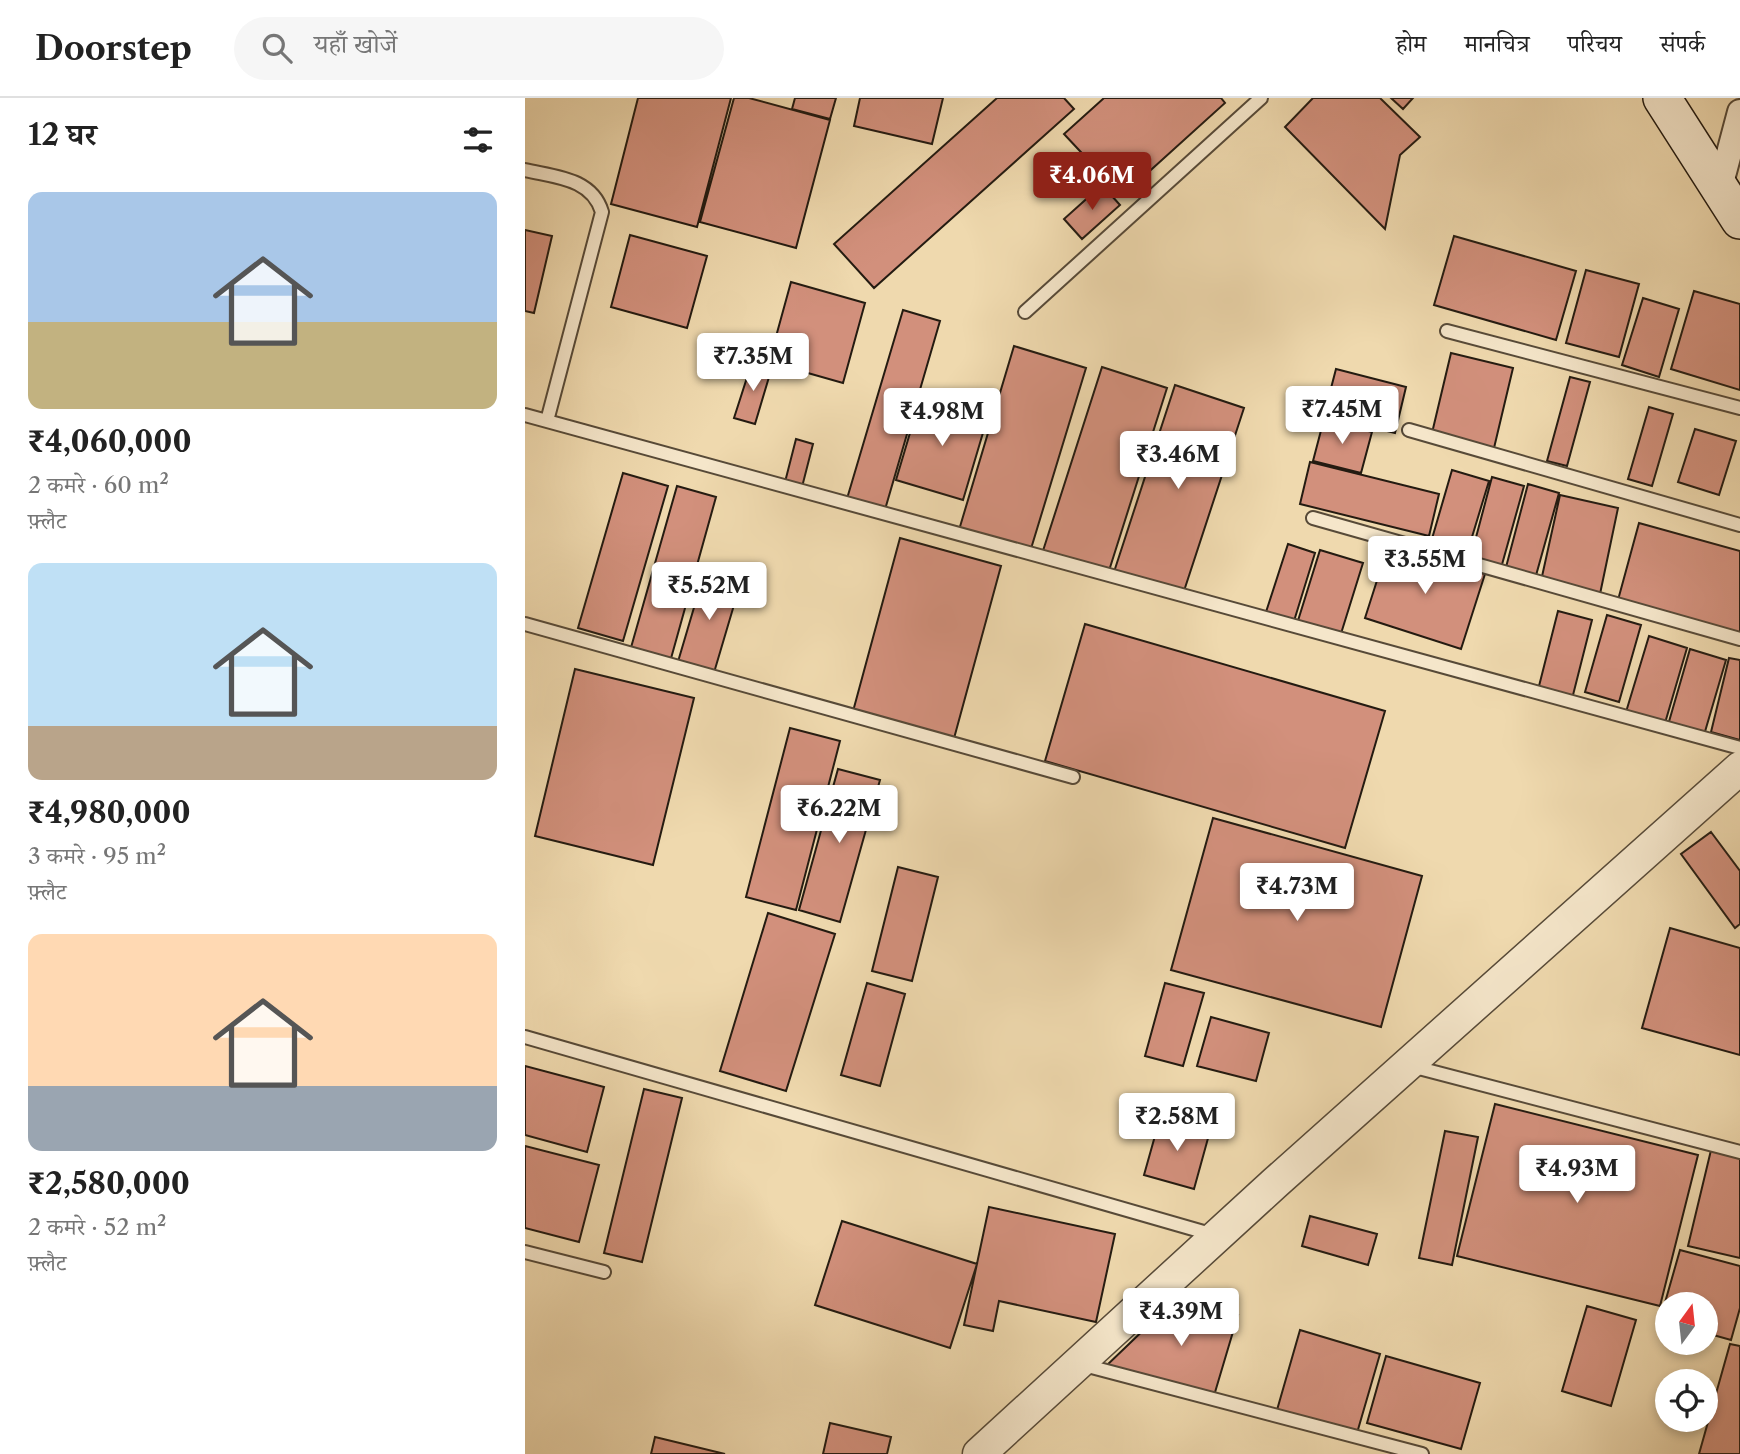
<!DOCTYPE html>
<html lang="hi">
<head>
<meta charset="utf-8">
<style>
  :root { --surface:#fff; --page:#f6f6f6; --text:#222; --muted:#767676; --line:#e0e0e0; --accent:#8f2418 }
  body { margin:0; font-family:"Libre Caslon Text","Noto Serif Devanagari",serif; background:var(--page); color:var(--text); height:100vh; display:flex; flex-direction:column; font-size:26px; white-space:nowrap }
  * { box-sizing:border-box; margin:0 }
  p { font-size:23px; color:var(--muted) }
  .icon { flex:none; width:38px; height:38px; fill:none; stroke:currentColor; stroke-width:2; stroke-linecap:round; stroke-linejoin:round }
  .map { position:relative; flex:1; overflow:hidden }
  .panel { display:flex; flex-direction:column; background:var(--surface); width:525px }
  .panel>* { flex:none }
  .needle { width:46px; rotate:15deg }
  .buttons { position:absolute; left:1130px; top:1194px; display:grid; gap:14px }
  .buttons a { display:grid; place-items:center; width:63px; height:63px; border-radius:50%; background:var(--surface); box-shadow:0 4px 10px #0003; font-size:35px }
  .price { position:absolute; translate:-50% -60px; padding:0 16px; border-radius:7px; background:#fff; color:#222; font-size:23px; line-height:46px; filter:drop-shadow(0 2px 4px #0008) }
  .price::after { content:''; position:absolute; left:50%; top:42px; width:21px; height:16px; margin-left:-10px; background:inherit; clip-path:polygon(0 0,100% 0,50% 100%) }
  .price.active { background:var(--accent); color:#fff }
  ul { padding:0; list-style:none }
  li { display:grid; align-content:center; gap:14px; height:371px; padding:0 28px }
  li span { display:grid; place-items:center; height:217px; border-radius:14px; color:#555 }
  li>.icon { margin-inline-start:auto }
  span .icon { width:126px; height:126px; fill:#fffc; stroke-width:1 }
  li b { font-size:30px }
  h2 { display:flex; justify-content:space-between; align-items:center; height:84px; padding:0 28px; font-size:30px }
  header { display:flex; align-items:center; gap:42px; box-sizing:border-box; height:98px; padding:0 35px; background:var(--surface); border-bottom:2px solid var(--line) }
  header strong { font-size:33px }
  nav { display:flex; gap:38px; margin-inline-start:auto; font-size:24px }
  .search { width:490px; height:63px; background:var(--page); display:flex; align-items:center; gap:18px; box-sizing:border-box; padding:0 24px; border-radius:38px; color:var(--muted); font-size:26px }
  main { display:flex; flex:1; min-height:0 }
  .map>svg:first-child { display:block }
</style>
</head>
<body>
<header>
<strong>Doorstep</strong>
<div class="search"><svg class="icon" aria-label="search" viewBox="0 0 24 24"><circle cx="10" cy="10" r="6"/><path d="M15 15l6 6"/></svg>यहाँ खोजें</div>
<nav><a>होम</a><a>मानचित्र</a><a>परिचय</a><a>संपर्क</a></nav>
</header>
<main>
<section class="panel">
<h2>12 घर<svg class="icon" aria-label="filters" viewBox="0 0 24 24"><path d="M4 7h16M4 17h16"/><circle cx="9" cy="7" r="2"/><circle cx="15" cy="17" r="2"/></svg></h2>
<ul>
<li><span style="background:linear-gradient(#a9c7e8 60%,#c2b280 0)"><svg class="icon" aria-label="home" viewBox="0 0 24 24"><path d="M3 11l9-7 9 7M6 9v11h12V9"/></svg></span><div><b>₹4,060,000</b><p>2 कमरे · 60 m²</p><p>फ़्लैट</p></div></li>
<li><span style="background:linear-gradient(#bfe0f5 75%,#b9a48a 0)"><svg class="icon" aria-label="home" viewBox="0 0 24 24"><path d="M3 11l9-7 9 7M6 9v11h12V9"/></svg></span><div><b>₹4,980,000</b><p>3 कमरे · 95 m²</p><p>फ़्लैट</p></div></li>
<li><span style="background:linear-gradient(#ffd9b3 70%,#9aa5b1 0)"><svg class="icon" aria-label="home" viewBox="0 0 24 24"><path d="M3 11l9-7 9 7M6 9v11h12V9"/></svg></span><div><b>₹2,580,000</b><p>2 कमरे · 52 m²</p><p>फ़्लैट</p></div></li>
</ul>
</section>
<div class="map">
<svg width="1215" height="1356" viewBox="0 0 1215 1356">
  <rect width="100%" height="100%" fill="#efd9ae"/>
  <filter id="stains"><feTurbulence type="fractalNoise" baseFrequency=".00286" numOctaves="4"/><feColorMatrix values="0 0 0 0 .2 0 0 0 0 .09 0 0 0 0 .02 0 0 0 .5 -.17"/></filter>
  <radialGradient id="worn" r=".72"><stop offset=".6" stop-color="#630" stop-opacity="0"/><stop offset="1" stop-color="#630" stop-opacity=".3"/></radialGradient>
  <!-- building -->
  <path fill="#d2907c" stroke="#241b11" stroke-width="2" d="M113 0H206L172 129 86 106Z
    M209 0H224L305 22 271 150 175 124Z
    M270 0H311L305 21 267 11Z
    M335 0H418L407 46 329 28Z
    M472 0H539L549 11 349 190 309 146Z
    M579 0H696L700 5 597 98 539 36Z
    M788 0H855L895 39 875 57 860 131 760 29Z
    M866 0H888L878 11Z
    M577 87 595 107 557 141 539 121Z
    M0 132 27 138 9 215 0 213Z
    M105 137 182 158 162 230 86 209Z
    M929 138 1051 173 1031 242 909 207Z
    M1061 172 1114 186 1094 259 1041 245Z
    M266 184 340 205 318 285 244 264Z
    M1169 193 1215 206V292L1146 271Z
    M1118 200 1154 211 1134 279 1097 267Z
    M378 212 415 223 359 415 321 404Z
    M489 248 561 270 505 454 434 432Z
    M926 255 988 270 969 350 907 335Z
    M227 264 247 269 230 326 209 320Z
    M577 269 642 290 582 479 516 459Z
    M811 271 881 289 870 335 799 317Z
    M1045 279 1065 284 1042 368 1022 363Z
    M650 287 719 310 657 499 588 477Z
    M396 298 463 318 438 402 371 382Z
    M1124 309 1148 316 1127 388 1103 381Z
    M799 321 847 334 836 375 788 363Z
    M1170 331 1211 343 1194 397 1153 384Z
    M271 341 288 346 277 389 260 384Z
    M785 364 914 396 904 438 775 406Z
    M927 372 964 383 940 462 904 451Z
    M98 375 143 388 98 543 53 530Z
    M967 379 999 388 976 470 945 462Z
    M1003 386 1034 395 1010 481 980 473Z
    M152 388 191 399 145 564 105 553Z
    M1035 397 1093 410 1075 496 1016 483Z
    M1114 425 1215 453V535L1093 502Z
    M375 440 476 468 428 644 327 617Z
    M864 445 960 476 936 551 840 520Z
    M763 446 790 455 769 523 741 514Z
    M795 452 838 465 814 542 771 529Z
    M181 469 217 480 188 578 152 567Z
    M1033 513 1067 522 1047 601 1013 592Z
    M1082 517 1116 527 1094 604 1060 594Z
    M560 526 860 613 820 750 520 663Z
    M1124 538 1162 550 1140 625 1101 614Z
    M1165 551 1201 562 1179 637 1143 627Z
    M1204 560 1215 562V642L1186 634Z
    M50 571 169 600 128 767 10 738Z
    M265 630 315 643 271 812 221 799Z
    M313 671 355 682 315 824 274 812Z
    M688 720 897 778 856 929 646 872Z
    M1186 734 1215 773V826L1210 830 1156 756Z
    M373 769 413 779 387 883 347 873Z
    M243 815 310 836 261 993 195 973Z
    M1145 830 1215 850V957L1117 930Z
    M342 885 380 896 355 988 316 977Z
    M640 885 679 895 658 968 620 958Z
    M686 919 744 935 731 983 672 968Z
    M0 968 79 989 62 1054 0 1037Z
    M119 991 157 1000 117 1164 79 1155Z
    M970 1006 1173 1057 1135 1208 932 1158Z
    M635 1020 685 1033 669 1091 619 1077Z
    M920 1033 953 1039 927 1167 894 1160Z
    M0 1048 74 1067 54 1144 0 1130Z
    M1187 1048 1215 1055V1160L1163 1148Z
    M464 1109 590 1136 571 1224 474 1203 468 1233 439 1227Z
    M785 1118 852 1136 843 1167 777 1148Z
    M317 1123 452 1166 425 1250 290 1207Z
    M1155 1152 1215 1168V1210L1206 1242 1181 1235V1206H1143V1224L1135 1222Z
    M653 1199 713 1217 688 1301 580 1269Z
    M1062 1208 1111 1222 1086 1308 1037 1293Z
    M775 1232 855 1256 832 1335 752 1312Z
    M1205 1246 1215 1248V1356H1174Z
    M861 1258 955 1285 936 1351 842 1325Z
    M305 1325 366 1339 362 1356H298Z
    M130 1339 200 1356H126Z"/>
  <g fill="none" stroke-linecap="round" stroke-linejoin="round">
    <!-- service casing -->
    <g stroke="#574a38" stroke-width="16">
      <path id="service" d="M0 72C30 79 67 80 77 114L22 323
        M500 214 736 0
        M922 233 1215 310
        M0 317 1215 650
        M884 332 1215 427
        M788 420 1215 541
        M0 526 548 679
        M0 939 689 1137
        M886 968 1215 1054
        M0 1154 79 1174
        M555 1266 897 1356"/>
    </g>
    <!-- minor casing -->
    <g stroke="#574a38" stroke-width="28">
      <path id="minor" d="M1195 89 1215 14"/>
    </g>
    <!-- tertiary casing -->
    <g stroke="#574a38" stroke-width="35">
      <path id="tertiary" d="M454 1356 751 1084 1215 670"/>
    </g>
    <!-- secondary casing -->
    <g stroke="#241b11" stroke-width="40">
      <path id="secondary" d="M1137 0 1215 122"/>
    </g>
    <!-- service -->
    <use href="#service" stroke="#f5e6ca" stroke-width="12"/>
    <!-- minor -->
    <use href="#minor" stroke="#f5e6ca" stroke-width="24"/>
    <!-- tertiary -->
    <use href="#tertiary" stroke="#f5e6ca" stroke-width="32"/>
    <!-- secondary -->
    <use href="#secondary" stroke="#f5e6ca" stroke-width="37"/>
  </g>
  <rect width="100%" height="100%" filter="url(#stains)"/>
  <rect width="100%" height="100%" fill="url(#worn)"/>
</svg>
<div class="buttons">
<a><svg class="needle" viewBox="-14 -14 28 28"><path d="M0-13l5 13h-10z" fill="#e53935"/><path d="M0 13l5-13h-10z" fill="#767676"/></svg></a>
<a><svg class="icon" aria-label="locate" viewBox="0 0 24 24"><circle cx="12" cy="12" r="6"/><path d="M12 2v4M12 18v4M2 12h4M18 12h4"/></svg></a>
</div>
<b class="price active" style="left:567px;top:114px">₹4.06M</b>
<b class="price" style="left:228px;top:295px">₹7.35M</b>
<b class="price" style="left:817px;top:348px">₹7.45M</b>
<b class="price" style="left:417px;top:350px">₹4.98M</b>
<b class="price" style="left:653px;top:393px">₹3.46M</b>
<b class="price" style="left:900px;top:498px">₹3.55M</b>
<b class="price" style="left:184px;top:524px">₹5.52M</b>
<b class="price" style="left:314px;top:747px">₹6.22M</b>
<b class="price" style="left:772px;top:825px">₹4.73M</b>
<b class="price" style="left:652px;top:1055px">₹2.58M</b>
<b class="price" style="left:1052px;top:1107px">₹4.93M</b>
<b class="price" style="left:656px;top:1250px">₹4.39M</b>
</div>
</main>
</body>
</html>
